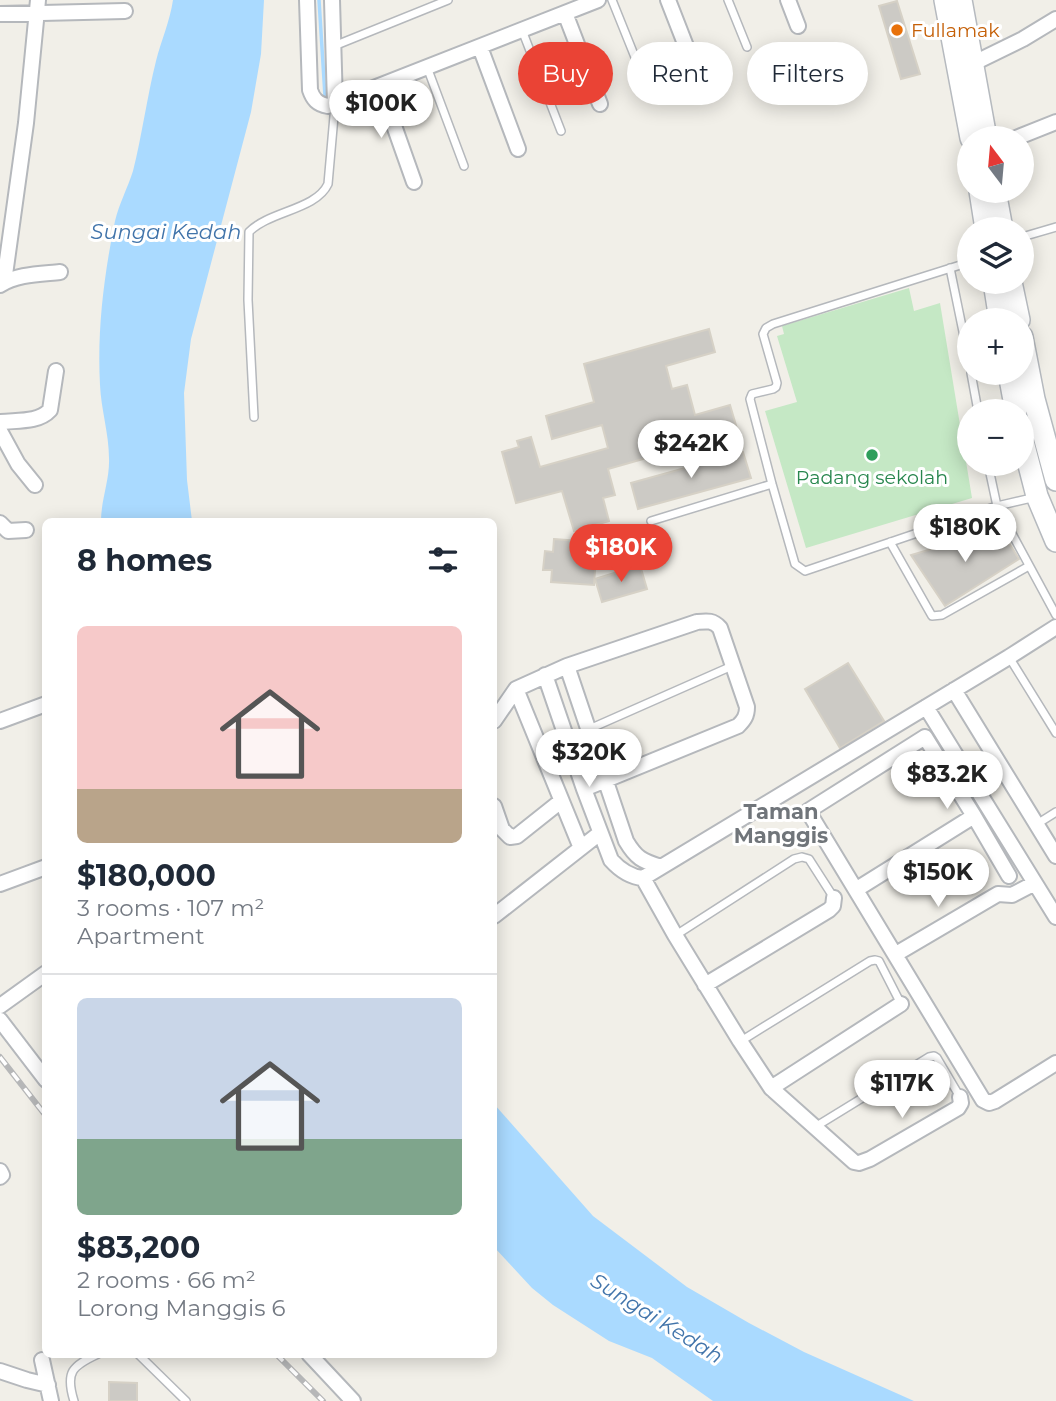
<!DOCTYPE html>
<html lang="en">
<head>
<meta charset="utf-8">
<style>
  :root { --surface:#fff; --page:#f2f2f3; --text:#1f2937; --muted:#747a83; --line:#e0e1e3; --accent:#ea4335 }
  body { margin:0; font-family:Montserrat,sans-serif; background:var(--page); color:var(--text); height:100vh; display:flex; flex-direction:column; font-size:26px; white-space:nowrap }
  * { box-sizing:border-box; margin:0 }
  p { font-size:23px; color:var(--muted) }
  .icon { flex:none; width:38px; height:38px; fill:none; stroke:currentColor; stroke-width:2; stroke-linecap:round; stroke-linejoin:round }
  .map { position:relative; flex:1; overflow:hidden }
  .drawer { position:absolute; left:42px; top:518px; width:455px; height:840px; display:flex; flex-direction:column; background:var(--surface); border-radius:10px; box-shadow:0 4px 18px #0003 }
  .drawer>* { flex:none }
  .banner { position:absolute; left:518px; top:42px; width:432px; height:63px; display:flex; gap:14px }
  .needle { width:46px; rotate:344deg }
  .fabs { position:absolute; left:957px; top:126px; display:grid; gap:14px }
  .fabs a { display:grid; place-items:center; width:77px; height:77px; border-radius:50%; background:var(--surface); box-shadow:0 4px 18px #0003; font-size:35px }
  .price { position:absolute; translate:-50% -60px; padding:0 16px; border-radius:24px; background:#fff; color:#222; font-size:23px; line-height:46px; filter:drop-shadow(0 2px 4px #0008) }
  .price::after { content:''; position:absolute; left:50%; top:42px; width:21px; height:16px; margin-left:-10px; background:inherit; clip-path:polygon(0 0,100% 0,50% 100%) }
  .price.selected { background:var(--accent); color:#fff }
  ul { padding:0; list-style:none }
  li { display:grid; align-content:center; gap:14px; height:371px; padding:0 35px }
  li+li { border-top:2px solid var(--line) }
  li span { display:grid; place-items:center; height:217px; border-radius:10px; color:#555 }
  li>.icon { margin-inline-start:auto }
  span .icon { width:126px; height:126px; fill:#fffc; stroke-width:1 }
  li b { font-size:30px }
  h2 { display:flex; justify-content:space-between; align-items:center; height:84px; padding:0 35px; font-size:30px }
  .chip { padding:0 24px; border-radius:32px; background:var(--surface); box-shadow:0 4px 18px #0003; font-size:24px; line-height:63px }
  .chip.selected { background:var(--accent); color:#fff }
  .map>svg:first-child { display:block }
</style>
</head>
<body>
<div class="map">
<svg width="1056" height="1401" viewBox="0 0 1056 1401">
  <rect width="100%" height="100%" fill="#f1efe8"/>
  <!-- green -->
  <path fill="#c5e8c5" d="M909 288 914 311 940 303 972 498 806 548 765 411 797 402 777 336 784 334 782 326Z"/>
  <!-- water -->
  <path fill="#aadaff" d="M173 0H264L261 54 251 112 191 339 184 393 187 480 192 521H101C101 500 110 479 109 458 109 434 101 409 100 385 97 330 104 275 115 221 119 204 128 187 133 171 142 135 147 97 156 61 161 41 170 21 173 0Z
    M494 1104 593 1216 687 1287 749 1323 804 1352 914 1401H713L652 1358 609 1341 553 1305 532 1288 494 1247Z"/>
  <g fill="none" stroke-linecap="round" stroke-linejoin="round">
    <!-- stream -->
    <path stroke="#aadaff" stroke-width="3.5" d="M319 0 325 96"/>
  </g>
  <!-- building -->
  <path fill="#cccac5" stroke="#d6d1c6" stroke-width="2" d="M897 1 920 74 901 79 879 6Z
    M709 329 715 352 666 366 672 389 687 385 695 415 730 405 738 432 608 469 615 495 603 498 609 521 574 531 562 491 516 503 502 452 519 447 517 441 531 437 540 467 608 448 602 425 552 439 546 416 594 402 584 364Z
    M743 452 751 478 638 509 631 483Z
    M1000 529 1019 559 945 606 911 555Z
    M554 539 593 542 592 554 596 555 594 585 551 582 552 570H543L545 551 553 552Z
    M640 565 647 589 602 602 595 579Z
    M848 663 884 721 840 748 805 689Z
    M109 1382 137 1383V1401H109Z"/>
  <g fill="none" stroke-linecap="round" stroke-linejoin="round">
    <!-- service casing -->
    <g stroke="#b5b8bc" stroke-width="10">
      <path id="service" d="M612 0 649 92
        M728 0 747 47
        M522 30 561 131
        M334 46 448 0
        M427 67 464 166
        M1022 237 1056 227
        M970 262 773 324 766 328 763 334 777 383 776 387 773 389 752 394 750 399 772 484 795 564 805 571 997 506 1036 497
        M950 268 970 366
        M971 373 978 411
        M254 417 248 300 249 232C269 211 316 210 328 184L335 105
        M988 464 997 506 1056 615
        M651 521 772 484
        M890 542 932 616 942 615 1029 566
        M1009 657 1056 733
        M587 730 732 666
        M1037 824 1056 812
        M676 935 794 859 802 857 809 859 834 898
        M741 1041 870 961 875 960 879 961 901 1004
        M815 1127 929 1057 934 1056 937 1058 960 1097
        M138 1354 186 1401
        M74 1401C65 1372 72 1366 98 1354"/>
    </g>
    <!-- minor casing -->
    <g stroke="#b5b8bc" stroke-width="18">
      <path id="minor" d="M307 0 310 90C313 99 317 104 328 106L598 0
        M332 0 335 104
        M668 0 691 59
        M788 0 798 26
        M565 13 600 104
        M0 14 125 11
        M480 47 518 149
        M972 64 1023 39 1056 19
        M380 86 414 182
        M1016 138 1056 122
        M4 282 26 123 38 0
        M0 285C16 274 41 274 60 272
        M0 422C17 420 38 423 50 410L56 371
        M0 431 18 464 35 485
        M0 523 8 531 26 530
        M567 666 626 841C636 858 642 861 661 867
        M545 675 584 789 611 860C620 870 630 877 643 878
        M516 689 581 848
        M954 690 1056 856
        M926 707 1056 917
        M0 721 46 704
        M494 721 516 689 567 666 697 622C707 621 713 620 720 628L747 707C747 716 744 720 738 726L584 789
        M494 806 502 829 510 837 517 836 561 801
        M974 816 925 737 808 811 983 1100 989 1103 995 1101 1056 1063
        M643 878 675 935 740 1041 771 1088 854 1162 859 1163 870 1159 958 1108 961 1103 960 1097
        M643 878 1009 657 1056 627
        M0 884 46 867
        M857 889 974 816 1009 876
        M494 916 600 833
        M896 954 998 894 1012 895 1035 883
        M705 985 829 910 833 906 834 898
        M0 1006 46 973
        M0 1020 46 1080
        M771 1088 901 1004
        M0 1171 2 1175 0 1177
        M309 1354 353 1401
        M42 1360 51 1401
        M0 1371 27 1380 48 1385"/>
    </g>
    <!-- secondary casing -->
    <g stroke="#b6babf" stroke-width="24">
      <path id="secondary" d="M945 0 971 138
        M961 0 986 138
        M980 191 986 229
        M995 191 1002 229
        M994 282 1000 320
        M1011 282 1019 320
        M1022 337 1034 399 1056 480
        M1009 373 1016 411
        M1022 438 1037 496 1056 541"/>
    </g>
    <!-- service -->
    <use href="#service" stroke="#fff" stroke-width="7"/>
    <!-- minor -->
    <use href="#minor" stroke="#fff" stroke-width="14"/>
    <!-- secondary -->
    <use href="#secondary" stroke="#fff" stroke-width="21"/>
    <!-- rail casing -->
    <g stroke="#b6b7b8" stroke-width="6">
      <path id="rail" d="M0 1057 46 1116
        M276 1354 323 1401"/>
    </g>
    <!-- rail -->
    <use href="#rail" stroke="#fff" stroke-width="3.5" stroke-dasharray="10" stroke-linecap="butt"/>
  </g>
  <!-- markers -->
  <circle fill="#e8710a" stroke="#fff" stroke-width="2.5" cx="897" cy="30" r="7"/>
  <circle fill="#2e9e5b" stroke="#fff" stroke-width="2.5" cx="872" cy="455" r="7"/>
  <g text-anchor="middle" dominant-baseline="central" stroke-width="6" stroke-linejoin="round" paint-order="stroke">
    <!-- food labels -->
    <g font-size="19" fill="#c56008" stroke="#fff" text-anchor="start">
      <text x="911" y="30">Fullamak</text>
    </g>
    <!-- leisure labels -->
    <g font-size="19" fill="#27864d" stroke="#fff">
      <text x="872" y="477">Padang sekolah</text>
    </g>
    <!-- water labels -->
    <g font-size="21" font-style="italic" fill="#4174aa" stroke="#fff">
      <text x="166" y="231">Sungai Kedah</text>
      <text transform="translate(657 1318) rotate(32)">Sungai Kedah</text>
    </g>
    <!-- neighbourhood labels -->
    <g font-size="21" font-weight="bold" fill="#70757a" stroke="#fff">
      <text x="781" y="811">Taman<tspan x="781" dy="24">Manggis</tspan></text>
    </g>
  </g>
</svg>
<div class="fabs">
<a><svg class="needle" viewBox="-14 -14 28 28"><path d="M0-13l5 13h-10z" fill="#e53935"/><path d="M0 13l5-13h-10z" fill="#747a83"/></svg></a>
<a><svg class="icon" aria-label="layers" viewBox="0 0 24 24"><path d="M12 4l9 5-9 5-9-5zM3 14l9 5 9-5"/></svg></a>
<a>+</a>
<a>−</a>
</div>
<b class="price" style="left:381px;top:140px">$100K</b>
<b class="price" style="left:691px;top:480px">$242K</b>
<b class="price" style="left:965px;top:564px">$180K</b>
<b class="price selected" style="left:621px;top:584px">$180K</b>
<b class="price" style="left:589px;top:789px">$320K</b>
<b class="price" style="left:947px;top:811px">$83.2K</b>
<b class="price" style="left:938px;top:909px">$150K</b>
<b class="price" style="left:902px;top:1120px">$117K</b>
<div class="banner">
<a class="chip selected">Buy</a>
<a class="chip">Rent</a>
<a class="chip">Filters</a>
</div>
<section class="drawer">
<h2>8 homes<svg class="icon" aria-label="filters" viewBox="0 0 24 24"><path d="M4 7h16M4 17h16"/><circle cx="9" cy="7" r="2"/><circle cx="15" cy="17" r="2"/></svg></h2>
<ul>
<li><span style="background:linear-gradient(#f6c9c9 75%,#b9a48a 0)"><svg class="icon" aria-label="home" viewBox="0 0 24 24"><path d="M3 11l9-7 9 7M6 9v11h12V9"/></svg></span><div><b>$180,000</b><p>3 rooms · 107 m²</p><p>Apartment</p></div></li>
<li><span style="background:linear-gradient(#c9d6e8 65%,#7fa58c 0)"><svg class="icon" aria-label="home" viewBox="0 0 24 24"><path d="M3 11l9-7 9 7M6 9v11h12V9"/></svg></span><div><b>$83,200</b><p>2 rooms · 66 m²</p><p>Lorong Manggis 6</p></div></li>
</ul>
</section>
</div>
</body>
</html>
